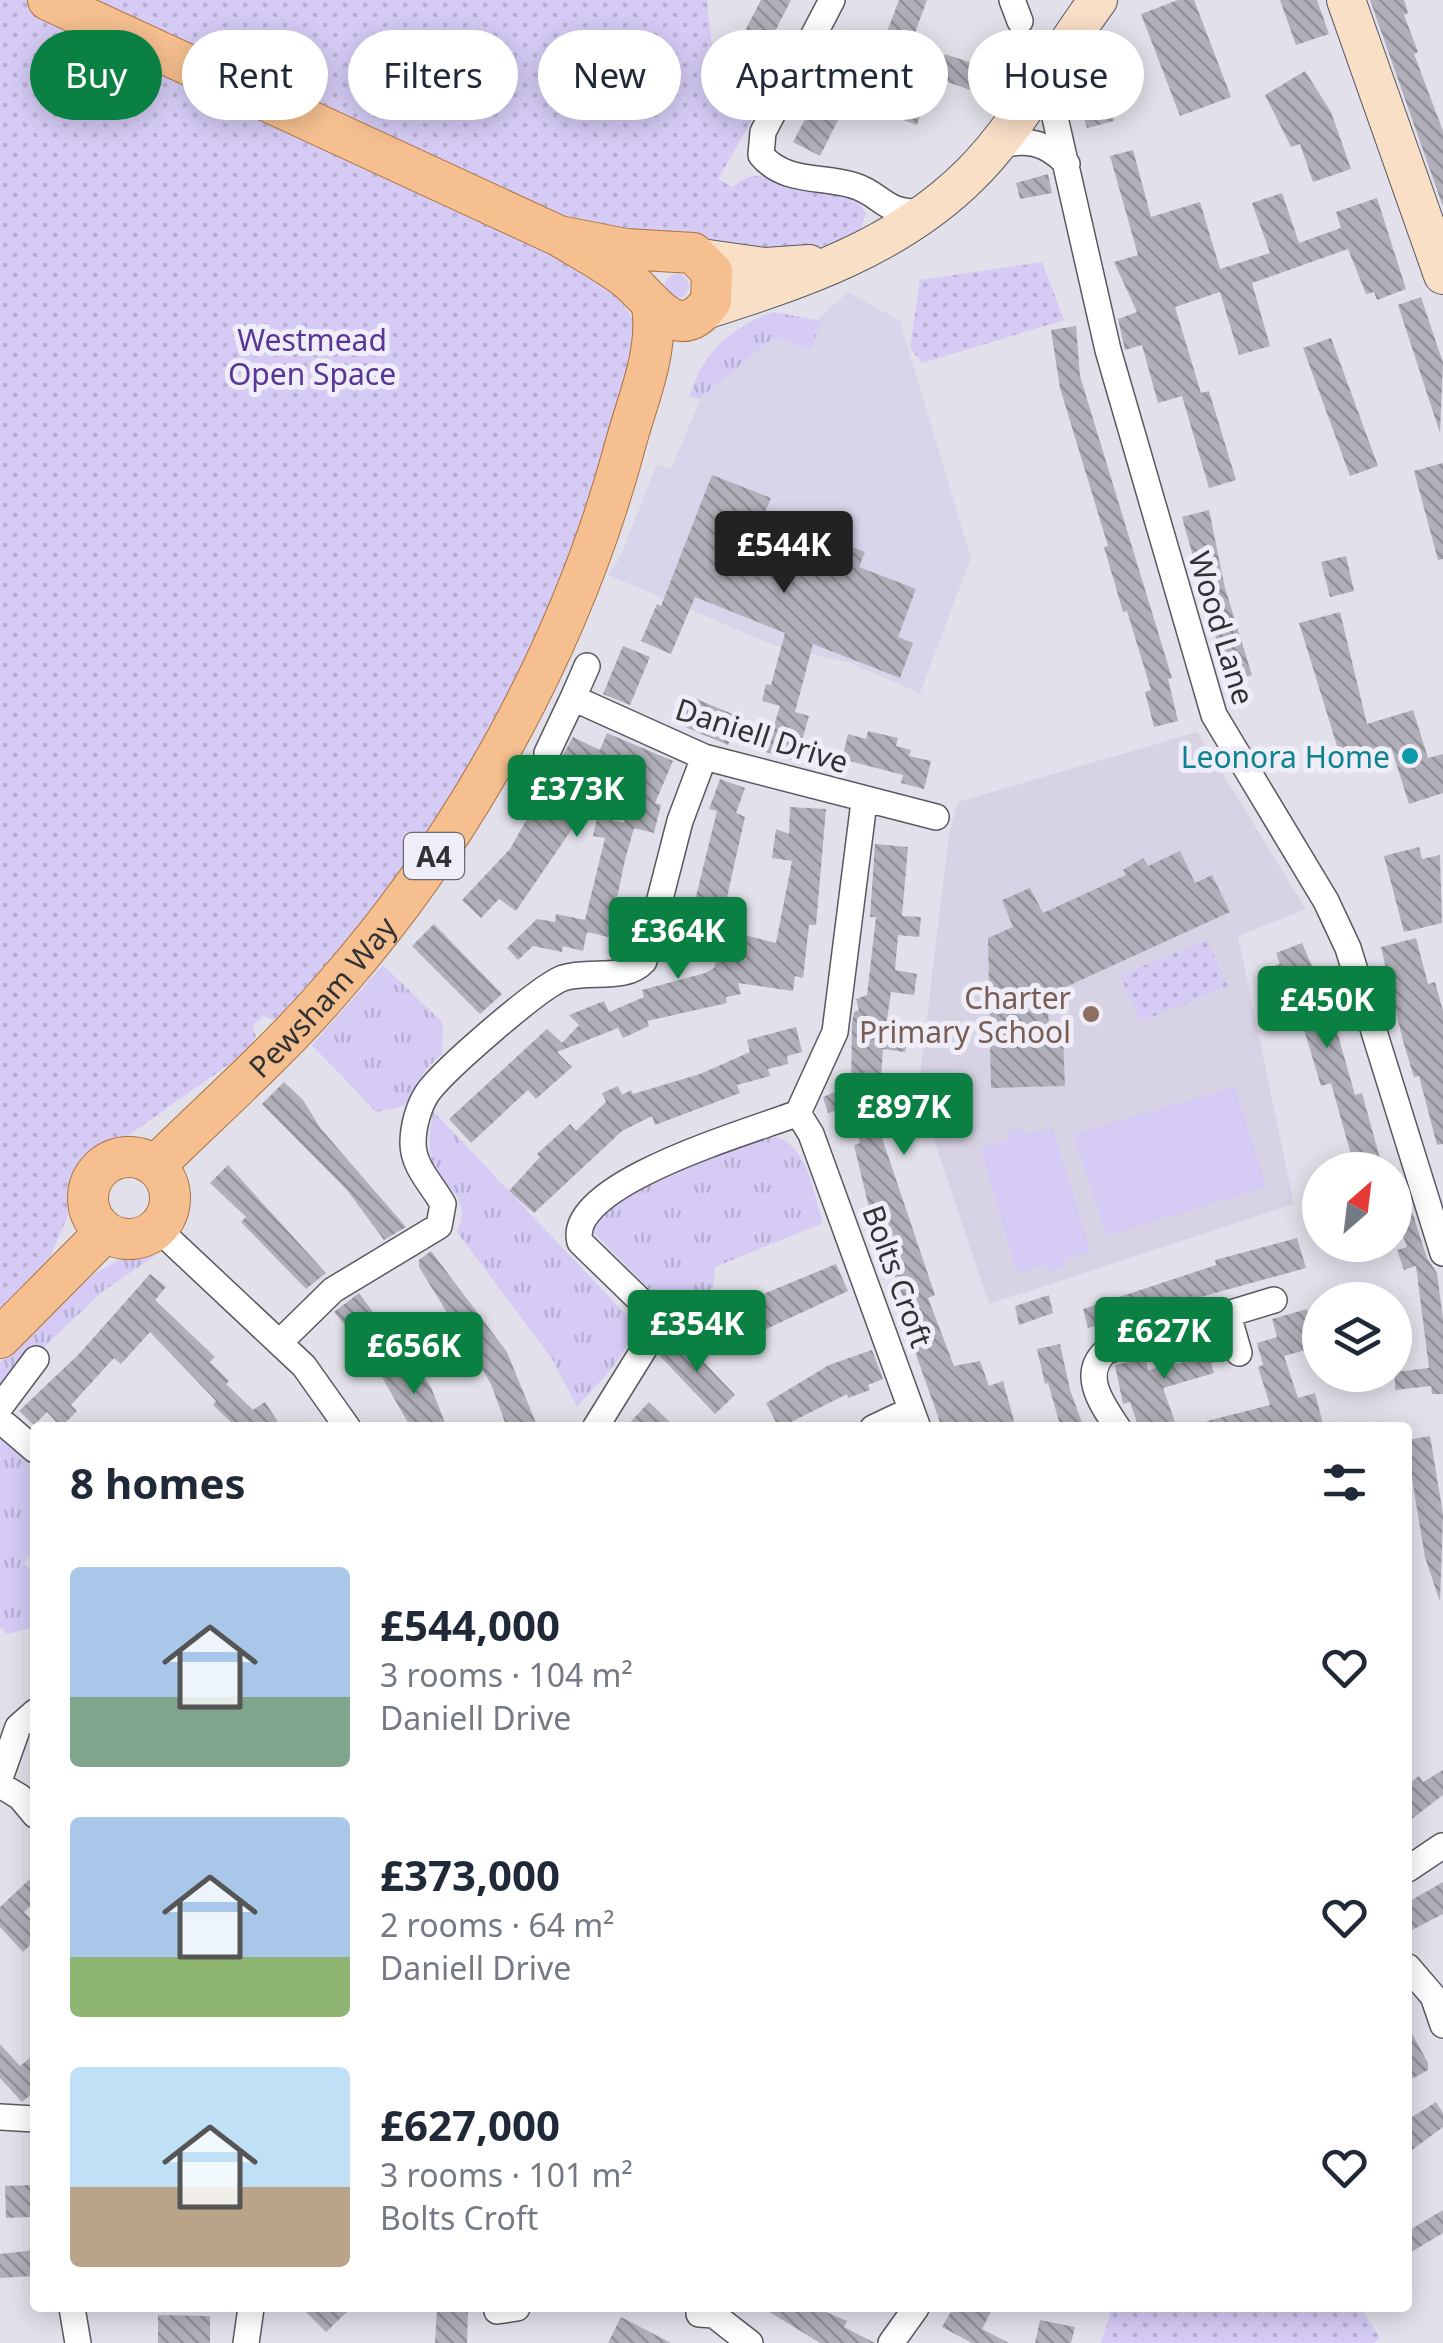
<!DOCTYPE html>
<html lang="en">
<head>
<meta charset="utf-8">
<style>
  :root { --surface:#fff; --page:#f6f6f7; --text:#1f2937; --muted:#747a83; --accent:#0b8043 }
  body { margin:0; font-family:"Noto Sans",sans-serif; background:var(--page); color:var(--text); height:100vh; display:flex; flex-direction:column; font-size:38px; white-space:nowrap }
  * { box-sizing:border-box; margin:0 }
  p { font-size:32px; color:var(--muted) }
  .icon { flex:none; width:55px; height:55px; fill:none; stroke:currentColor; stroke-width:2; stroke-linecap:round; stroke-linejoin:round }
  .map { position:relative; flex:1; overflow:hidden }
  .panel { position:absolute; left:30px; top:1422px; width:1382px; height:890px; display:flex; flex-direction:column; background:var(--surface); border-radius:10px; box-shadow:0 5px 25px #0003 }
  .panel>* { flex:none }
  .guide { position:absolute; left:30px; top:30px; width:1385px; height:90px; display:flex; gap:20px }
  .needle { width:65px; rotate:28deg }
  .controls { position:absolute; left:1302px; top:1152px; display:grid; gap:20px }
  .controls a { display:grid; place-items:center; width:110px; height:110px; border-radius:50%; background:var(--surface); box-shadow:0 5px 25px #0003; font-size:50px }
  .price { position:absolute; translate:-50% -85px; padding:0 22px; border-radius:10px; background:var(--accent); color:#fff; font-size:32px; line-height:65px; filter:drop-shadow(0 2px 5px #0008) }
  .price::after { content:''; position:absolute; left:50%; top:60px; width:30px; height:22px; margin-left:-15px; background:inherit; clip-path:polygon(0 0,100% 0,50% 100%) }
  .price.on { background:#222; color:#fff }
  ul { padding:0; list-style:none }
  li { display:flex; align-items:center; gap:30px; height:250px; padding:0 40px }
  li span { display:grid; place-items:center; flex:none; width:280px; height:200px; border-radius:10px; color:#555 }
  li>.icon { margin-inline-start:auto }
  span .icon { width:120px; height:120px; fill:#fffc; stroke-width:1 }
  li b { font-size:42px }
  h2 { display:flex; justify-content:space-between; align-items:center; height:120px; padding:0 40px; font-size:42px }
  .tag { padding:0 35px; border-radius:45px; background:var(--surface); box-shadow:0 5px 25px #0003; font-size:35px; line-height:90px }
  .tag.on { background:var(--accent); color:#fff }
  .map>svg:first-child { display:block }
</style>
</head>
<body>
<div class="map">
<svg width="1443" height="2343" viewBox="0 0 1443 2343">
  <defs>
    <pattern id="grass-tufts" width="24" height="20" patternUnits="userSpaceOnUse" patternTransform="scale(2.5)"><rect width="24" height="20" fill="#d5cbf5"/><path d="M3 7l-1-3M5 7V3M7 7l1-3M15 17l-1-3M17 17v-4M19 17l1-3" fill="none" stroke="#b7afd3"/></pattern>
    <pattern id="park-dots" width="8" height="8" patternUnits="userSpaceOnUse" patternTransform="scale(2.5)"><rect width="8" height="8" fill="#d5cbf5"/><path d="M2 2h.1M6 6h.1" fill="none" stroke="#b7afd3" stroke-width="1.8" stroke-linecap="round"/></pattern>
    <pattern id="building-back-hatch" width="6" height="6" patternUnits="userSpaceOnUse" patternTransform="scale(2.5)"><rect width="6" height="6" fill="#b1afb9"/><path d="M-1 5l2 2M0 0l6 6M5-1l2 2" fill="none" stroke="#918f97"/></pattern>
  </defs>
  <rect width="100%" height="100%" fill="#e2e0ea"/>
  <!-- commercial -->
  <path fill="#d8d5eb" d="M848 292 900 321 971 558 920 693 850 663 774 645 608 575 620 558 657 464 671 469 702 395 768 342 783 338 807 348 818 319Z"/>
  <!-- built -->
  <path fill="#d7d3e4" d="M1197 732 1306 909 1238 936 1294 1204 989 1304 918 1092 949 835 958 802Z"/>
  <!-- grass -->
  <path fill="url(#grass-tufts)" d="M665 286a12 12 0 1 1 24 0a12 12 0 1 1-24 0Z
    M774 312 821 321 811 350 783 338 768 342 699 399 690 396C700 355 734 324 774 312Z
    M383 965 443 1023 442 1054 427 1068 404 1106 376 1112 312 1045Z
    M433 1111 631 1320C638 1349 595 1385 577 1407L552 1359 457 1232C474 1192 442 1193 432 1161 427 1145 431 1127 433 1111Z
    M773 1136C809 1145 812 1191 823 1223L715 1267 713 1288 671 1311 589 1228 617 1194 760 1137Z
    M131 1253 155 1256 103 1291 0 1389V1363L85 1279Z
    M0 1437 35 1469V1551L24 1563 35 1574V1627L7 1634 0 1627Z"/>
  <!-- park -->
  <path fill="url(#park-dots)" d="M0 0H707L714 64 770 89 718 179 733 187C740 182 745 177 754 176 778 174 858 190 866 213L860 230C792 264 764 255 694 238L615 290 635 324 634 374 563 575 509 705 409 872 284 1015 273 1020 263 1016 252 1026 256 1036 248 1051 95 1159 70 1187 68 1216 50 1257 0 1308Z
    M1042 262 1064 320 922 363 910 347 920 280Z
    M1207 940 1228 986 1140 1022 1120 975Z
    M1112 2308H1361L1380 2338 1373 2343H1101Z"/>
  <!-- pitch -->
  <path fill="#d5cbf5" d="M1235 1087 1267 1187 1106 1236 1073 1134Z
    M1022 1128 1025 1134 1053 1128 1091 1252 1064 1259 1065 1266 1048 1272 1045 1265 1017 1273 980 1148 1008 1140 1006 1132Z"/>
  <!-- building -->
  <path fill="url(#building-back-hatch)" d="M761 0H791L753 74 729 61Z
    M899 0H927L908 52 883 42Z
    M1178 0H1194L1231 97 1180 116 1141 14Z
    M1280 0H1317L1329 34 1296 45Z
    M1370 0H1404L1408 13 1404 15 1418 52 1414 54 1443 131V207Z
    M945 54 995 71 987 96 936 78Z
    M1097 70 1114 121 1087 128 1071 79Z
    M1305 71 1331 112 1351 169 1313 182 1300 144 1291 147 1265 95Z
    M872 83 925 102 917 125 864 106Z
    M819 93 845 106 820 156 793 142Z
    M1133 150 1151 217 1200 202 1220 269 1270 253 1252 203 1282 193 1299 243 1341 228 1336 212 1377 198 1406 289 1377 300 1374 292 1366 294 1348 249 1252 283 1270 346 1239 355 1220 292 1175 307 1201 393 1209 391 1236 480 1209 488 1182 396 1158 403 1142 345 1125 350 1118 319 1137 312 1114 262 1138 255 1110 156Z
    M1048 174 1052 193 1020 199 1016 183Z
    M1421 297 1443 363 1440 433 1398 305Z
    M1076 326 1080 376 1172 678 1168 679 1178 721 1154 727 1145 692 1151 690 1127 611 1123 612 1104 547 1108 546 1060 388 1051 330Z
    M1331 338 1378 466 1350 476 1303 348Z
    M1443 463V559L1438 560 1414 471Z
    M712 475 771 498 765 512 865 552 859 567 916 589 898 637 913 643 900 678 813 644 795 712 809 716 796 761 766 752 780 706 762 701 766 684 771 685 785 633 695 597 671 654 641 641 657 604 661 606Z
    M1209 510 1225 588 1252 675 1228 682 1182 517Z
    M1346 556 1354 591 1330 597 1321 562Z
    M1340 612 1367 724 1413 710 1428 758 1443 754V793L1409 804 1391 747 1342 762 1299 623Z
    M623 646 650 657 630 705 603 694Z
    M689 696 740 717 728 745 678 724Z
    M868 731 898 738 896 746 911 750 909 756 931 761 924 789 901 783 903 775 842 759 848 734 866 739Z
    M607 733 673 761 655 803 661 805 654 833 634 828 625 860 615 907 628 910 621 940 587 932 583 951 563 946 562 952 533 946 518 960 507 948 537 919 555 922 556 914 585 920 605 838 593 836 597 817 624 823 631 795 604 782 516 911 499 899 481 918 462 900 510 849 573 737 600 750Z
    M720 779 745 788 736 813 745 817 720 928 690 921 717 811 709 809Z
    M790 807 826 809 816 925H809L803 978 795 976 793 991 738 983 741 994 726 997 727 1003 647 1021 649 1026 623 1038 618 1028 557 1052 572 1067 536 1099 528 1090 471 1143 449 1119 547 1029 562 1043 579 1025 569 1015 604 1001 609 1012 644 997 642 990 705 973 714 968 724 930 776 943 792 861 772 858 776 829 789 834Z
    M875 844 908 847 902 916 921 917 919 937 898 935 895 970 917 974 914 995 891 992 886 1027 909 1031 905 1052 883 1049 879 1106 886 1131 880 1132 935 1295 928 1298 954 1366 980 1361 989 1386 1003 1381 1016 1428H942L914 1349 921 1346 916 1328 892 1270 900 1267 884 1224 876 1227 870 1212 854 1145 860 1143 850 1107 828 1113 823 1097 851 1085 852 1024 854 1012 859 1010 856 999 867 995 876 917H870Z
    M1419 847 1422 859 1440 855 1442 923 1404 932 1384 856Z
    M1180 851 1195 883 1212 875 1230 912 1048 995 1049 1039 1063 1038 1065 1086 991 1088 988 938 1013 927 1002 900 1030 888 1043 913 1126 875 1123 870 1143 858 1148 866Z
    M434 924 502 994 480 1014 412 946Z
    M1416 938 1428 984 1435 982 1443 1011V1144L1437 1145 1419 1076 1414 1077 1403 1041 1381 947Z
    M1302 943 1331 1011 1355 1095 1362 1093 1381 1162 1355 1169 1331 1083 1321 1086 1297 1006 1291 1008 1274 966 1280 964 1276 953Z
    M796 1027 802 1052 787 1056 788 1064 768 1069 770 1076 737 1085 740 1093 655 1125 652 1116 622 1131 534 1213 509 1191 540 1157 537 1154 570 1124 576 1131 606 1102 602 1093 618 1086 622 1095 631 1090 633 1094 700 1074 750 1052 747 1040Z
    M284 1082 303 1100 321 1129 406 1227 384 1240 347 1190 262 1104Z
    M228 1165 326 1273 306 1289 241 1222 246 1217 210 1183Z
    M1398 1168 1427 1258 1437 1273 1443 1319V1394H1432L1431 1386 1395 1390V1372L1429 1368 1416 1266 1404 1270 1397 1250 1407 1247 1395 1212Z
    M1297 1238 1306 1268 1088 1328 1083 1309 1216 1265 1215 1260Z
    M431 1251 507 1352 538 1428H507L491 1384 419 1267V1260Z
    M836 1264 848 1291 736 1343 720 1312Z
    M150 1274 166 1287 155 1300 215 1357 210 1362 229 1381 226 1384 253 1410 265 1402 282 1428H227L233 1424 213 1405 216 1401 150 1332 121 1364 114 1358 71 1405 77 1411 61 1427 47 1412 34 1425 19 1411 80 1353Z
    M359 1293 390 1335 368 1352 334 1312Z
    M1049 1295 1053 1313 1019 1325 1015 1306Z
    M1307 1309 1317 1347 1284 1356 1298 1398 1315 1393 1324 1428H1208L1207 1421 1270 1405 1258 1367 1263 1365 1257 1343 1277 1337 1272 1319Z
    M1216 1334 1223 1359 1211 1363 1214 1373 1163 1388 1177 1428H1139L1130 1402 1123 1404 1115 1365 1146 1358 1148 1370 1184 1362 1180 1346Z
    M679 1336 735 1395 715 1414 659 1355Z
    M1060 1344 1070 1390 1084 1428H1061L1048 1383 1045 1384 1037 1349Z
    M872 1350 883 1379 868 1385 870 1390 848 1398 847 1394 779 1428 766 1403 829 1365Z
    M409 1359 431 1387 447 1428H411L382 1377Z
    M649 1402 676 1428H625Z
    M1430 1436 1443 1514 1440 1602 1425 1557 1408 1454V1440Z
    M1443 1770V1795L1408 1822V1784L1419 1776 1423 1782Z
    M35 1874V1902L24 1912 35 1923V1940L23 1952 0 1927V1907Z
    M1443 1882V1914L1408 1932V1902Z
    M1408 2026 1428 2063V2070L1408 2081Z
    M0 2044 20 2066 35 2054V2091L22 2102 0 2078Z
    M1436 2102 1443 2113V2127L1408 2153V2111L1412 2117Z
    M30 2185 31 2217 6 2218 5 2186Z
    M1443 2210V2233L1408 2254V2231Z
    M35 2250V2276L0 2278V2254Z
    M302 2308H351L326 2332Z
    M437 2308H468L467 2343H435Z
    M763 2308H816L847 2321 844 2327 875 2343H820Z
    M953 2308H993L982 2329 1009 2343H972L942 2327Z
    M158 2315 210 2316V2343H158Z
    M621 2317 671 2343H608Z
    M1040 2320 1075 2327 1071 2343H1035Z"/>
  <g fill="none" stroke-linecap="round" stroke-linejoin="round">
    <!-- street casing -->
    <g stroke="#5a5860" stroke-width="28">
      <path id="street" d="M832 0 763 132 761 155C784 183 821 176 852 185 884 194 882 215 926 212
        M1012 0 1020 21
        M1048 67 1051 100 1108 350 1214 715 1326 901 1348 948 1443 1253
        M994 146C1025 139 1044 140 1067 164
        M573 698 587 666
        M547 753 573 698 704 757 936 817
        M864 802 835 1032 798 1113 811 1134 918 1428
        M157 1228 304 1366 348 1428
        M1228 1315 1239 1353
        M280 1342 333 1290 439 1226 443 1204C432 1184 413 1167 413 1143 413 1126 419 1105 428 1092 445 1069 539 987 563 978 589 969 625 982 644 961L680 821 704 757
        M0 1407 36 1359
        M0 1420 35 1450
        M595 1428 657 1328 648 1308 580 1242C564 1183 756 1130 798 1113
        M873 1428 911 1410
        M1118 1428C1102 1404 1080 1375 1106 1351L1274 1300
        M0 1778 18 1727 35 1712
        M0 1785 20 1797 35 1815
        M1408 1869 1442 1846
        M1408 1967 1433 1996 1443 2025
        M0 2117 35 2119
        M72 2308 78 2343
        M497 2308V2311L517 2308
        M699 2314 714 2315 750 2343
        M246 2343 251 2308
        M891 2343 916 2308"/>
    </g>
    <!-- secondary casing -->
    <g stroke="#5a5860" stroke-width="40">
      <path id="secondary" d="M1346 0 1443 275
        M701 258 765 267 809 264
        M702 311C799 280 898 248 972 173 1019 126 1057 55 1098 0"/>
    </g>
    <!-- primary casing -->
    <g stroke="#ac723f" stroke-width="42">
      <g id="primary">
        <path d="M48 0 559 236C582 250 605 262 626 278 652 298 677 349 711 301L712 272 693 253 626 249 559 236"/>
        <circle cx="129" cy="1198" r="41"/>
        <path id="s1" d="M155 1166C216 1106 282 1048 337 983 469 832 573 640 625 446 637 400 659 354 652 306"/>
        <path d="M0 1338 105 1232"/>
      </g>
    </g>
    <!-- street -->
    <use href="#street" stroke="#fff" stroke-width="25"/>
    <!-- secondary -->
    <use href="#secondary" stroke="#fadfc7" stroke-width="38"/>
    <!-- primary -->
    <use href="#primary" stroke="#f5bf8f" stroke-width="40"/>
  </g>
  <!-- markers -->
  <circle fill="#0f9aa8" stroke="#efedf7" stroke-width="4" cx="1410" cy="756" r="10"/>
  <circle fill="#8d6e63" stroke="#efedf7" stroke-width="4" cx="1091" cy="1014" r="10"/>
  <g text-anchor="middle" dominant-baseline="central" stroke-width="10" stroke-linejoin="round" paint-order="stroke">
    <!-- shield labels -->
    <rect fill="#efedf7" stroke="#6b6a6f" stroke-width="2.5" x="404" y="833" width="60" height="46" rx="8"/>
    <g font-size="28" font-weight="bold" fill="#323235">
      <text x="434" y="856">A4</text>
    </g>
    <!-- park labels -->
    <g font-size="30" fill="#583597" stroke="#efedf7">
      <text x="312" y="339">Westmead<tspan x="312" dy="34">Open Space</tspan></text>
    </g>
    <!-- street labels -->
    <g font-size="30" fill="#323235" stroke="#efedf7">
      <text transform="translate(1222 628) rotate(73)">Wood Lane</text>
      <text transform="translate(762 735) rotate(18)">Daniell Drive</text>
      <text stroke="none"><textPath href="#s1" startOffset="238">Pewsham Way</textPath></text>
      <text transform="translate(898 1276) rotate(70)">Bolts Croft</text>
    </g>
    <!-- culture labels -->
    <g font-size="30" fill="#0d838f" stroke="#efedf7" text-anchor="end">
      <text x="1390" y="756">Leonora Home</text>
    </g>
    <!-- education labels -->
    <g font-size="30" fill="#785e54" stroke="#efedf7" text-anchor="end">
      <text x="1071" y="997">Charter<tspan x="1071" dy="34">Primary School</tspan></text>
    </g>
  </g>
</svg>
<div class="controls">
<a><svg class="needle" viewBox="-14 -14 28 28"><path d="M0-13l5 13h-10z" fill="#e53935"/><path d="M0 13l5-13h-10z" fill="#747a83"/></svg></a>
<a><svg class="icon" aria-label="layers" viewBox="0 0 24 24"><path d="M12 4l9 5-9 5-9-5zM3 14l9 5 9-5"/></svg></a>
</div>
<b class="price on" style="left:784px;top:596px">£544K</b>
<b class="price" style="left:577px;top:840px">£373K</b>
<b class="price" style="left:678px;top:982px">£364K</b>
<b class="price" style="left:1327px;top:1051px">£450K</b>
<b class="price" style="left:904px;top:1158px">£897K</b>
<b class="price" style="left:697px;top:1375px">£354K</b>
<b class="price" style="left:1164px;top:1382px">£627K</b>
<b class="price" style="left:414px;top:1397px">£656K</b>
<div class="guide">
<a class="tag on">Buy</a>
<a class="tag">Rent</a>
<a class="tag">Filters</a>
<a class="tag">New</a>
<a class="tag">Apartment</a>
<a class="tag">House</a>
</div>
<section class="panel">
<h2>8 homes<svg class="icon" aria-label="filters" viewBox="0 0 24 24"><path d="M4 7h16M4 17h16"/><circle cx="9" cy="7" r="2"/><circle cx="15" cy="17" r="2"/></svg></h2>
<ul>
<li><span style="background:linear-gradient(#a9c7e8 65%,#7fa58c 0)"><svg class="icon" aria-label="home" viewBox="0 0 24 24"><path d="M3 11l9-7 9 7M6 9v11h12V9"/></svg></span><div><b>£544,000</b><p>3 rooms · 104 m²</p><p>Daniell Drive</p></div><svg class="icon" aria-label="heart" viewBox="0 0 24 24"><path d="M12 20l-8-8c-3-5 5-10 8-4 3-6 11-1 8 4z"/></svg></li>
<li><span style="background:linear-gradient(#a9c7e8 70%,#8fb573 0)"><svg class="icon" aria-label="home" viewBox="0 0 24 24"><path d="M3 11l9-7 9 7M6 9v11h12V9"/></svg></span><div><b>£373,000</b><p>2 rooms · 64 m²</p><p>Daniell Drive</p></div><svg class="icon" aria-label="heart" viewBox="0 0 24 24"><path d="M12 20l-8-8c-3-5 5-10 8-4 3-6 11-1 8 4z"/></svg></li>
<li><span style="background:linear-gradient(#bfe0f5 60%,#b9a48a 0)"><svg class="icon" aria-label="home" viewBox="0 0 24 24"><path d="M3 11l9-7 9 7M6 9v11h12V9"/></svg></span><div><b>£627,000</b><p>3 rooms · 101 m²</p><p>Bolts Croft</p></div><svg class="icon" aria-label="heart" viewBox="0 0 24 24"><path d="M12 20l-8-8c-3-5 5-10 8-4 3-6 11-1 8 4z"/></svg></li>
</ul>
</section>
</div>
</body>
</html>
